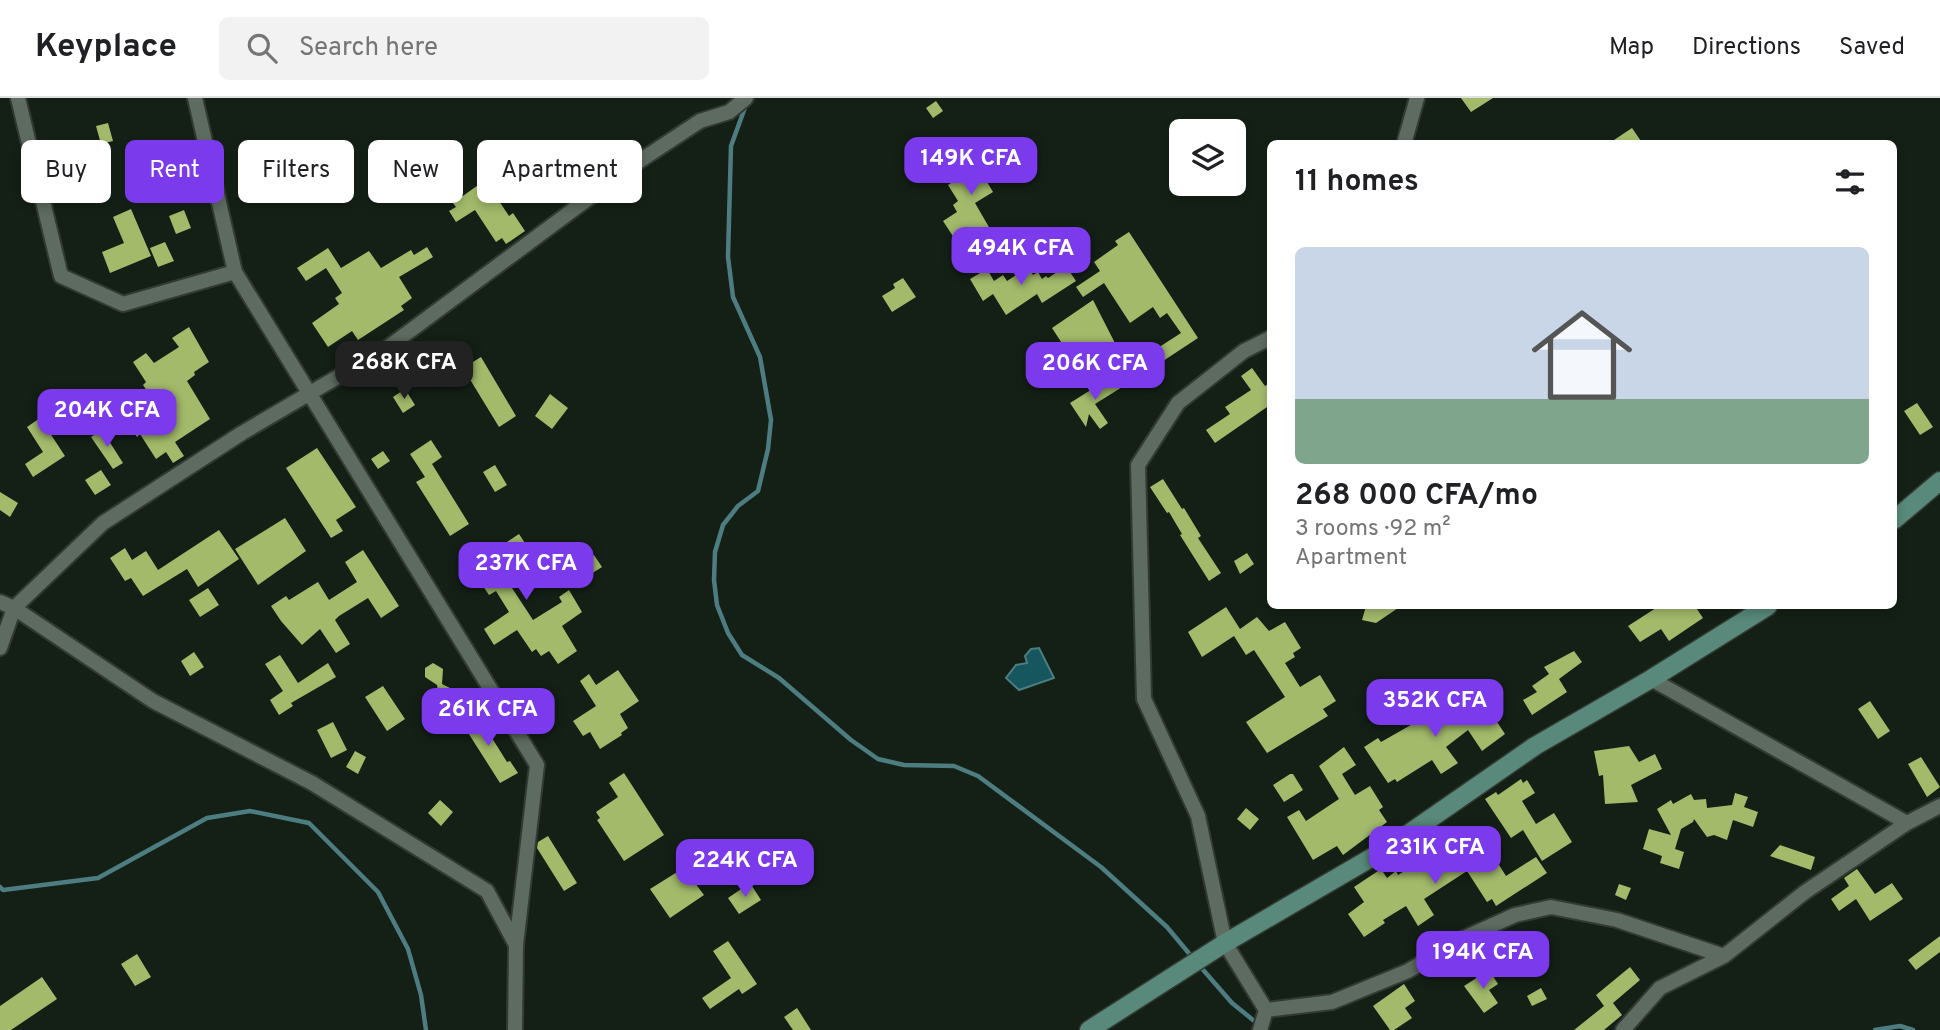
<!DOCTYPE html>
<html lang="en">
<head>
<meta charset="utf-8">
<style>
  :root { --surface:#fff; --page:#f2f2f2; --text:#202124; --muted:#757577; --line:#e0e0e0; --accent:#7c3aed }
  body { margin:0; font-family:Overpass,sans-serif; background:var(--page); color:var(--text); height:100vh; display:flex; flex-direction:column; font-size:26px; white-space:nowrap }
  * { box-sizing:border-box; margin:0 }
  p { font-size:23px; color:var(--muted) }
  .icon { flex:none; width:38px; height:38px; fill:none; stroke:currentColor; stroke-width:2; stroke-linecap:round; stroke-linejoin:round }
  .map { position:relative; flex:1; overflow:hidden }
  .panel { position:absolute; left:1267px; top:42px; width:630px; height:469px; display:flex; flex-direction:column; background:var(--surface); border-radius:10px; box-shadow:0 4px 10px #0003 }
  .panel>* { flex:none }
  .guide { position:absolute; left:21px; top:42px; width:665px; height:63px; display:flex; gap:14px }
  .controls { position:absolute; left:1169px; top:21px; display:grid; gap:14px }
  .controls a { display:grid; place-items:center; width:77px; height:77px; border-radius:10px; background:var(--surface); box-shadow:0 4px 10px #0003; font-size:35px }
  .price { position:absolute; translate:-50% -60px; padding:0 16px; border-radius:14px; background:var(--accent); color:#fff; font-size:23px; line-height:46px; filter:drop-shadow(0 2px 4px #0008) }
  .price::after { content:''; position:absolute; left:50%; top:42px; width:21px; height:16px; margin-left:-10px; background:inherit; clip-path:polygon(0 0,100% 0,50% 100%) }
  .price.current { background:#222; color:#fff }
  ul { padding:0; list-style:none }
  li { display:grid; align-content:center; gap:14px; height:371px; padding:0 28px }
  li span { display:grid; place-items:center; height:217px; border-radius:10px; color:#555 }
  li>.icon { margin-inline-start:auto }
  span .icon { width:126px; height:126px; fill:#fffc; stroke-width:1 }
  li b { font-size:30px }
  h2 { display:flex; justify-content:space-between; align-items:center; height:84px; padding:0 28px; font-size:30px }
  .tag { padding:0 24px; border-radius:10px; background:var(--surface); box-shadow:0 4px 10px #0003; font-size:24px; line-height:63px }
  .tag.current { background:var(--accent); color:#fff }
  header { display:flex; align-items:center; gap:42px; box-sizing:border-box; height:98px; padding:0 35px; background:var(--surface); border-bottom:2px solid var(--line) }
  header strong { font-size:33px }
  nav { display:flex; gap:38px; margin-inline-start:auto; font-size:24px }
  .search { width:490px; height:63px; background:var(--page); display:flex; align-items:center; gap:18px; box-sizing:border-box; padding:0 24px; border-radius:10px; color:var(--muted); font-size:26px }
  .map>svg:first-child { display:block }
</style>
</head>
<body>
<header>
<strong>Keyplace</strong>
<div class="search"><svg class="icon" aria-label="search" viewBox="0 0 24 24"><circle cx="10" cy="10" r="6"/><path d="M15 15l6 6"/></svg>Search here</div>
<nav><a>Map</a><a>Directions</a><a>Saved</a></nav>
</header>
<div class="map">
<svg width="1940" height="932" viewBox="0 0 1940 932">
  <rect width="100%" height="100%" fill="#142016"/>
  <!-- water -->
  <path fill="#16575f" stroke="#4d7d80" stroke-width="2" d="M1039 550 1054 580 1019 592 1006 580 1016 567 1027 565 1025 558 1031 551Z"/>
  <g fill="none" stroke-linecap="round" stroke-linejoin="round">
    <!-- stream -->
    <path stroke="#4d7d80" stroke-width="4.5" d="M747 4 731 48 728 159 733 199 760 259 771 322 768 351 758 393 738 408 723 427 715 454 714 482 717 507 728 535 742 557 779 580 851 642 878 661 904 667 954 668 978 678 1101 769 1167 829 1192 859
      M0 789 3 792 98 780 207 720 250 713 309 725 378 794 408 851 421 897 426 932
      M1198 866 1232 905 1258 926
      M1875 932 1900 928 1913 932"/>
  </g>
  <!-- building -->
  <path fill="#a3ba6b" d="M1461 0H1493L1471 14Z
    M936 3 943 13 933 20 926 10Z
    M108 25 113 43 101 46 96 28Z
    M1632 30 1643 46H1608Z
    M162 42 168 64 142 71 136 49Z
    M1002 45 1007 54 980 72 993 94 975 105 993 136 966 154 962 147 960 149 943 123 957 114 953 107 958 103 948 87 963 77 949 56 963 47 973 62Z
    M529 76 538 89 527 96 519 83Z
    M488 80 496 92 493 94 509 118 513 115 525 133 506 146 502 140 496 144 475 112 456 124 449 113 456 109 453 105Z
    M131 111 151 158 110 175 102 154 124 145 113 119Z
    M184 112 191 130 176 136 169 118Z
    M1129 134 1198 240 1157 267 1150 255 1181 235 1167 215 1160 220 1153 209 1130 225 1104 185 1083 199 1076 189 1100 173 1094 164 1118 147 1115 143Z
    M165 144 174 163 158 169 150 150Z
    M427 149 433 159 399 179 412 200 401 208 404 212 358 242 352 233 328 249 312 225 339 206 335 200 342 195 326 170 306 183 297 170 328 150 341 170 369 153 381 170 411 152 414 157Z
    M1066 168 1076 183 1042 205 1037 196 1006 217 993 196 983 203 970 181 987 171 994 183 1003 177 1007 183 1028 169 1033 177 1038 174 1042 181 1046 178 1048 180Z
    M903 180 916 199 892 214 882 198 895 190 893 186Z
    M1093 202 1118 251 1080 273 1052 230Z
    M189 229 209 264 194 274 195 277 187 283 210 321 175 344 184 358 173 365 166 354 156 361 140 336 137 339 125 322 154 303 143 287 146 284 133 264 146 255 154 265 179 249 172 240Z
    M481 259 516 318 499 329 463 270Z
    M1252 270 1265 288 1270 285V307L1215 345 1206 332 1230 316 1225 309 1251 292 1241 278Z
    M1108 281 1127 286 1095 306 1108 325 1100 331 1089 316 1086 329 1070 305Z
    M405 291 415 307 403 315 393 299Z
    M550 296 568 310 552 331 535 318Z
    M73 302 81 314 70 320 63 308Z
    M1917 305 1933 329 1920 337 1904 313Z
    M40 320 65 358 33 379 25 366 43 354 27 329Z
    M102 332 123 365 113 371 91 339Z
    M431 342 442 359 432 366 469 426 450 438 416 384 425 379 410 356Z
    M317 350 356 409 336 422 343 433 331 440 286 370Z
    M383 353 390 363 378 371 371 361Z
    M495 367 507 387 495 394 483 374Z
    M101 372 111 387 95 397 85 382Z
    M1163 381 1182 411 1184 410 1201 438 1198 440 1221 475 1209 483 1180 437 1182 436 1169 414 1167 415 1150 389Z
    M0 394 18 405 10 419 0 412Z
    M285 420 306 453 258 487 235 451Z
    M219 432 239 461 198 489 187 471 143 498 131 480 125 483 110 460 125 450 132 462 146 453 158 472Z
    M519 436 529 451 536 446 546 461 526 474 529 479 512 490 533 522 562 504 559 499 569 492 582 514 562 528 577 553 558 566 549 553 541 558 536 551 532 554 517 532 494 547 484 531 509 514 496 493 489 497 473 473 493 459 490 455Z
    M363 452 399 508 381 520 368 500 339 518 335 522 350 546 336 555 320 531 302 547 281 523 271 508 286 498 289 502 318 484 329 502 357 484 345 464Z
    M1247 455 1254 466 1240 476 1234 463Z
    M594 457 602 469 591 476 583 464Z
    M208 490 219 507 200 519 189 502Z
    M1366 508H1401L1376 525 1362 522Z
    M1659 508H1695L1703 520 1669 543 1661 531 1640 544 1628 528Z
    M1226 509 1240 531 1257 519 1269 533 1285 524 1301 550 1293 555 1295 559 1285 565 1300 589 1320 577 1336 603 1323 611 1328 618 1267 655 1246 624 1285 599 1254 552 1246 557 1234 538 1202 559 1188 534Z
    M1574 553 1582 564 1559 581 1567 594 1532 617 1523 602 1537 594 1532 588 1549 576 1544 569Z
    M194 554 204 569 190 578 181 563Z
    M280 557 298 585 328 565 336 579 291 605 293 608 279 617 270 602 283 593 265 566Z
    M433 565 443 571 442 586 456 593 457 612 440 605 437 587 425 579V570Z
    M618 572 639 603 620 616 628 630 621 635 622 637 600 651 590 634 583 638 573 623 596 608 580 583 589 576 596 587Z
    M383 588 405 621 387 633 365 599Z
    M1482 592 1483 603 1505 636 1482 653 1468 632 1446 649 1458 665 1441 676 1432 662 1397 684 1395 681 1388 685 1364 649 1378 640 1381 644 1439 611 1442 615 1462 601Z
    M1870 603 1890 633 1878 641 1858 611Z
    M475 613 507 664 510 663 518 675 500 685 460 622Z
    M333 624 347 652 331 660 317 632Z
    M1629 648 1639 664 1655 656 1662 671 1631 687 1638 704 1605 706 1603 677 1599 678 1594 653Z
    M1344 649 1356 667 1342 676 1355 697 1370 688 1383 709 1379 712 1387 724 1343 757 1337 748 1313 762 1287 719 1299 712 1306 723 1339 701 1319 668Z
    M355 653 366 659 358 676 346 669Z
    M1921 659 1940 689 1927 699 1908 666Z
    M624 675 664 737 624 763 597 722 600 720 596 714 618 699 609 685Z
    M1290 676H1293L1303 692 1284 704 1273 687Z
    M1521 681 1523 685 1527 682 1535 695 1522 703 1536 726 1554 715 1572 744 1542 763 1523 732 1511 740 1485 701 1496 694 1498 697Z
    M1735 695 1748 699 1744 709 1758 714 1753 729 1733 722 1727 742 1714 737 1707 739 1694 721 1693 724 1681 731 1675 751 1684 754 1679 771 1660 765 1662 758 1643 751 1649 731 1671 737 1657 711 1671 702 1673 706 1691 696 1694 702 1706 701 1707 710 1732 707Z
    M440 702 453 714 441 728 428 715Z
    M1246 710 1259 721 1250 732 1237 721Z
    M548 738 577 785 564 793 537 750 538 744Z
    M1448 740 1467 771 1492 756 1506 778 1536 759 1547 775 1496 808 1492 801 1487 804 1467 773 1424 801 1434 817 1418 828 1406 808 1383 822 1385 825 1364 839 1348 816 1364 804 1354 789 1381 771 1387 780 1396 773 1398 777 1443 749Z
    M789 742 794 753 778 759 774 748Z
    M1780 747 1815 759 1811 772 1770 758Z
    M682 771 692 787 695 785 704 797 670 820 650 791Z
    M1857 771 1875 796 1892 785 1903 801 1870 823 1856 801 1839 813 1831 801 1849 788 1844 780Z
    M750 785 761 802 739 816 728 800Z
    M1619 786 1631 790 1626 802 1615 797Z
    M1940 838V854L1916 872 1908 862Z
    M728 843 757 886 742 896 739 891 710 911 702 900 731 880 713 853Z
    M137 856 151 879 135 888 121 866Z
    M1630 869 1640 882 1613 905 1622 917 1604 932H1574L1604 908 1596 897Z
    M1489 872 1498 886 1489 892 1498 905 1484 915 1464 888Z
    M42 879 57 901 11 932H0V908Z
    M1404 886 1415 903 1405 910 1412 920 1394 932H1390L1373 908Z
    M1541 890 1547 901 1532 908 1527 898Z
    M797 910 811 932H793L784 919Z"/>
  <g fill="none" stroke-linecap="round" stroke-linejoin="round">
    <!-- street casing -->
    <g stroke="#333a34" stroke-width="18">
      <path id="street" d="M18 0 61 178 123 206 235 174
        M195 0 235 174 537 667 516 847 515 932
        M1404 46 1417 0
        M0 504 14 510 153 603 312 685 487 793 516 847
        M0 550 14 510 103 425 242 335 387 250 632 68 700 23 729 14 746 0
        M1651 581 1907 725 1940 708
        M1266 912 1332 904 1408 873 1462 841 1515 817 1551 809 1617 822 1724 858
        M1260 932 1266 912 1225 845 1198 718 1144 601 1138 367 1178 305 1244 253 1270 240
        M1623 932 1660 890 1724 858 1805 794 1907 725"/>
    </g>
    <!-- secondary casing -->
    <g stroke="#333a34" stroke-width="21">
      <path id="secondary" d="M1894 422 1940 383
        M1089 932 1225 845 1388 750 1535 648 1651 581 1768 508"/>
    </g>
    <!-- street -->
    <use href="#street" stroke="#5d6b60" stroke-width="14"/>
    <!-- secondary -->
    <use href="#secondary" stroke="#58897a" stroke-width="18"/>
  </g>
</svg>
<div class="controls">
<a><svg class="icon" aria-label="layers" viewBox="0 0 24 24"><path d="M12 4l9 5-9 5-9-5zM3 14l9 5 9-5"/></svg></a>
</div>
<b class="price" style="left:971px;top:99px">149K CFA</b>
<b class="price" style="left:1021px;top:189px">494K CFA</b>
<b class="price current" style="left:404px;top:303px">268K CFA</b>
<b class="price" style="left:1095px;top:304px">206K CFA</b>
<b class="price" style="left:107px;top:351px">204K CFA</b>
<b class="price" style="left:526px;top:504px">237K CFA</b>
<b class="price" style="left:1435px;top:641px">352K CFA</b>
<b class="price" style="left:488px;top:650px">261K CFA</b>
<b class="price" style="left:1435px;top:788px">231K CFA</b>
<b class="price" style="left:745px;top:801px">224K CFA</b>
<b class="price" style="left:1483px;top:893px">194K CFA</b>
<div class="guide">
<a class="tag">Buy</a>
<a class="tag current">Rent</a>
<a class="tag">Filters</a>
<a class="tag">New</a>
<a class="tag">Apartment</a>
</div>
<section class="panel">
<h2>11 homes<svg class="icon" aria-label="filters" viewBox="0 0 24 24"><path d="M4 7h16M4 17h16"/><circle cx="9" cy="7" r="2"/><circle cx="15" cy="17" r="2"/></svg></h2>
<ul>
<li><span style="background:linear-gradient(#c9d6e8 70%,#7fa58c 0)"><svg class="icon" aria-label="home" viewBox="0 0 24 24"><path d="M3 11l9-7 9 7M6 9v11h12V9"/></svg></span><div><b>268 000 CFA/mo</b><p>3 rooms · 92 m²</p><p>Apartment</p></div></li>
</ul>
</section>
</div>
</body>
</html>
